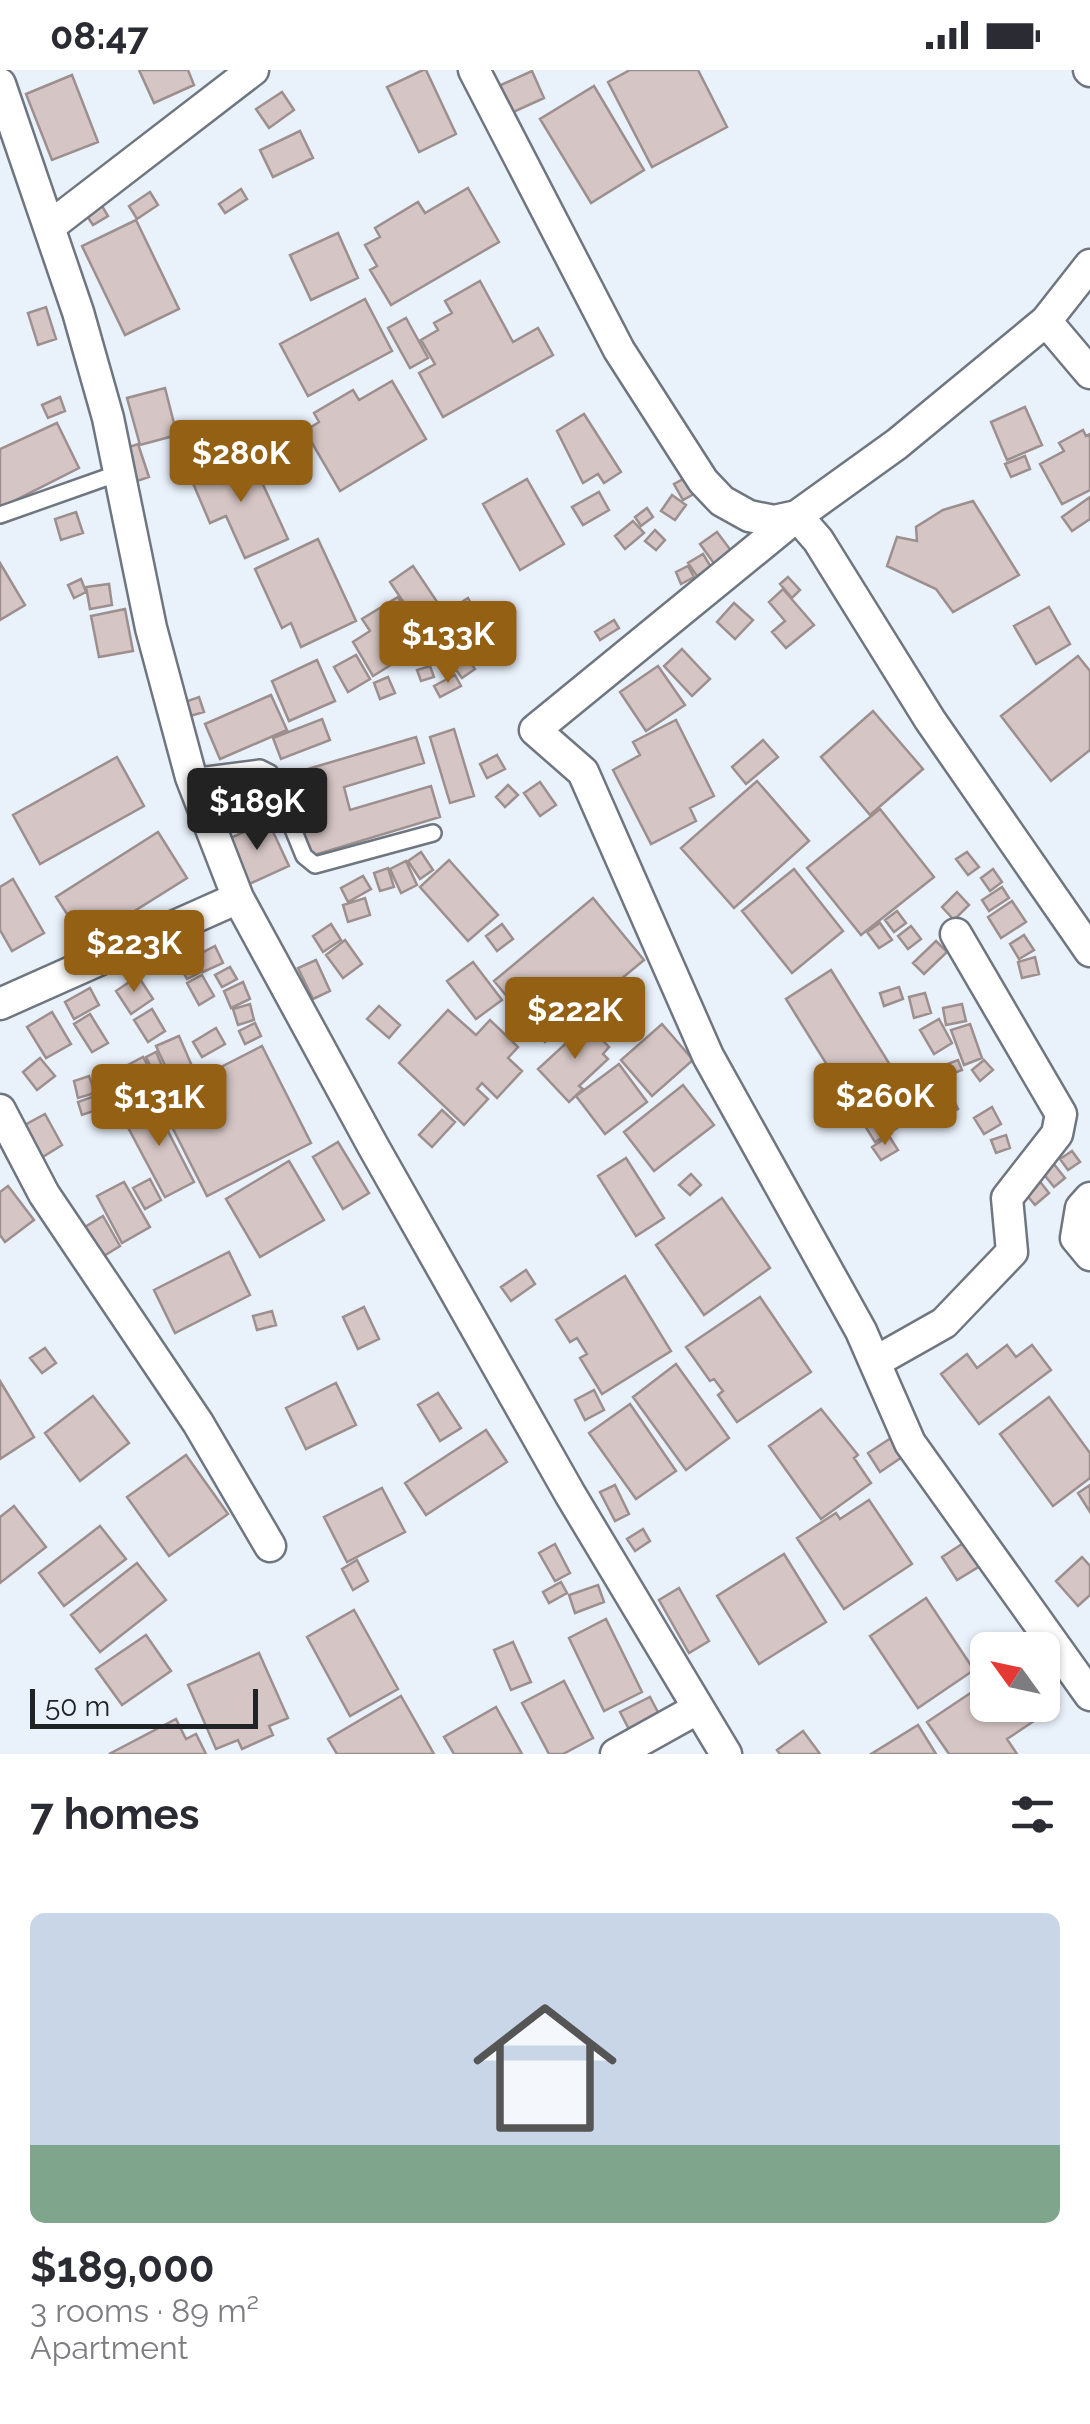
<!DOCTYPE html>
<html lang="en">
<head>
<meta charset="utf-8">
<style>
  :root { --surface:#fff; --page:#f2f2f3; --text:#2b2b33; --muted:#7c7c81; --line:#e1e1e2; --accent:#946014 }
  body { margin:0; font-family:Raleway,sans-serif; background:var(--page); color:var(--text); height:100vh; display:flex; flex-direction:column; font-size:38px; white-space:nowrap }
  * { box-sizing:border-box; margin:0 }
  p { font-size:32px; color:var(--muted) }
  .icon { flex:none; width:55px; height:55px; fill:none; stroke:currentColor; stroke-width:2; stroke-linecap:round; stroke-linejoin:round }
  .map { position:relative; height:1684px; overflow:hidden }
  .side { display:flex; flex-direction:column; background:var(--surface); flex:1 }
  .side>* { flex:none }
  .needle { width:65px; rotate:303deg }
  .tools { position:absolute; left:970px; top:1562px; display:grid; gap:20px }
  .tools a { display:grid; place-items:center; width:90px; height:90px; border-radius:15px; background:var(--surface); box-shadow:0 2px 8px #0004; font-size:50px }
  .scale { position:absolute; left:30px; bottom:25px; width:228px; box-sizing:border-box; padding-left:10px; border:5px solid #202326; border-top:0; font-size:28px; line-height:35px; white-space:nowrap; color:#202326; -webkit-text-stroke:8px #e9f1fb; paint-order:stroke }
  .price { position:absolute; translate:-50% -85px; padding:0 22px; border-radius:10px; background:var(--accent); color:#fff; font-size:32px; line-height:65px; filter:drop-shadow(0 2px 5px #0008) }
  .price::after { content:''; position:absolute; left:50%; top:60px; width:30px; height:22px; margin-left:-15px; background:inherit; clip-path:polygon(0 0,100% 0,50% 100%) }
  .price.on { background:#222; color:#fff }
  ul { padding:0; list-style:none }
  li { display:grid; align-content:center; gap:20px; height:530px; padding:0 30px }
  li+li { border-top:2px solid var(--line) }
  li span { display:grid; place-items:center; height:310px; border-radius:15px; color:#555 }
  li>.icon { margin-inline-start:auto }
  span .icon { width:180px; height:180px; fill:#fffc; stroke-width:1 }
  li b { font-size:42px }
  h2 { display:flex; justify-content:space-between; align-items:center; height:120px; padding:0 30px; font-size:42px }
  .status { display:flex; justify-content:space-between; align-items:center; height:70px; padding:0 50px; background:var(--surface); direction:ltr }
  .status svg { height:28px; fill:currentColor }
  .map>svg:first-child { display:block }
</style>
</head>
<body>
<div class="status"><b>08:47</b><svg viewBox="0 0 49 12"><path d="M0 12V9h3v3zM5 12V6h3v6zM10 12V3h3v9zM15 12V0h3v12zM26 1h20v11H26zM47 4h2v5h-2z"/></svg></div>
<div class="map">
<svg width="1090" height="1684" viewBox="0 0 1090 1684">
  <rect width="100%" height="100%" fill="#e9f1fb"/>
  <!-- building -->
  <path fill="#d5c6c5" stroke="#9c8f8e" stroke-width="2.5" d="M139 0H188L194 15 154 33Z
    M423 0H426L456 64 419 82 387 17Z
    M630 0H698L727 57 652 97 608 12Z
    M532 1 544 28 502 47 490 20Z
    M72 5 98 72 52 90 26 24Z
    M594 16 644 100 591 133 540 49Z
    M282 22 294 40 269 58 256 39Z
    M300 61 313 88 273 107 260 80Z
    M468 118 499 172 391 235 370 200 377 196 365 175 380 167 375 158 418 132 425 143Z
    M241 119 247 129 225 143 219 134Z
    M150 122 158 135 137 149 129 136Z
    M102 136 108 146 93 155 87 146Z
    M136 150 179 239 125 265 82 176Z
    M338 163 358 208 311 230 290 185Z
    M480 211 513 272 538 258 553 285 443 347 419 303 435 294 421 270 438 260 434 253 452 243 445 231Z
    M365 229 392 281 308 326 280 274Z
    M46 237 56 269 38 275 28 243Z
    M406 248 428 288 410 298 388 258Z
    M392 311 426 369 340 421 305 361 319 352 314 343 353 320 359 330Z
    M165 318 177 365 140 375 127 328Z
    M60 327 65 341 48 348 42 335Z
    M1025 337 1042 375 1007 390 991 352Z
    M584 344 621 402 604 413 598 404 583 413 557 361Z
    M57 353 79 398 0 438V379Z
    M275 358 289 385 266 397 252 371Z
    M1083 360 1086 366 1090 364V420L1062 434 1040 394 1064 381 1059 373Z
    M138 374 149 407 137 411 126 378Z
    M249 384 288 469 245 488 226 446 210 453 192 411Z
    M1025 386 1030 399 1011 407 1005 394Z
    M689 406 699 421 683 430 674 414Z
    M527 409 564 474 520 500 483 434Z
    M599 422 609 440 583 455 572 437Z
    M672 425 686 435 675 450 661 441Z
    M1090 427V449L1072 461 1062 447Z
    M973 431 1019 505 953 542 936 519 887 496 897 467 917 471 916 457 943 440Z
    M647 438 653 447 641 456 635 447Z
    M76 442 83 463 61 470 55 449Z
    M633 451 644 463 625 479 615 466Z
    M655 460 665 470 656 480 645 471Z
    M717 462 735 486 718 499 700 474Z
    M318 469 356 551 301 577 291 553 282 558 255 499Z
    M703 484 711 497 697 506 688 493Z
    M0 493 25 535 0 550Z
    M413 496 454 557 430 572 390 512Z
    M688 496 694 507 681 514 676 502Z
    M788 507 800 520 792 528 780 514Z
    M81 509 86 522 74 528 68 515Z
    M109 514 112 535 90 539 86 517Z
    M783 519 814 555 786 578 772 562 785 551 769 532Z
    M398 527 426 573 373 606 353 572 370 561 362 549Z
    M468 528 477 544 461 554 451 539Z
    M734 533 753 550 735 569 717 552Z
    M1049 537 1070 574 1036 594 1014 556Z
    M125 539 133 581 99 587 91 546Z
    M614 550 619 558 600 570 595 562Z
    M682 579 710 609 692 626 664 596Z
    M462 581 475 599 462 608 449 590Z
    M356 585 370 609 348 622 334 597Z
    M1078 586 1090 601V680L1051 711 1001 646Z
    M317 590 335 631 289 651 272 611Z
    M430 596 434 607 421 611 417 600Z
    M658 596 685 635 646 661 620 622Z
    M455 605 461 616 440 627 434 616Z
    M388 607 395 623 380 629 374 613Z
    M271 625 287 660 220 689 205 654Z
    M199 627 204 642 187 647 182 633Z
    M873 641 923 699 870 745 821 687Z
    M322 649 330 670 281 689 273 668Z
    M676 650 714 726 690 738 696 751 651 774 613 700 640 685 633 672Z
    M454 659 474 726 450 733 430 667Z
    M416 667 424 693 344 717 350 740 431 716 440 747 311 786 302 755 320 750 314 730 292 736 284 706Z
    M763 670 778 687 746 714 732 697Z
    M497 685 505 699 487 708 480 694Z
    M117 687 144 736 40 794 13 745Z
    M757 711 809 771 734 838 681 778Z
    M540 712 556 735 540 746 524 723Z
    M508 715 518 725 505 737 496 727Z
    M880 739 934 807 861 865 807 798Z
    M268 751 289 796 247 815 226 770Z
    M158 762 187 808 85 872 56 827Z
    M421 782 433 800 420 809 408 791Z
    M967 782 979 797 968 805 956 789Z
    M449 790 498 845 468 871 420 817Z
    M406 791 417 815 401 823 390 799Z
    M388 798 394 817 380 821 374 803Z
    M794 799 843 861 792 903 742 841Z
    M993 799 1002 812 990 821 981 808Z
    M363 806 371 819 348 832 341 818Z
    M13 809 44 863 12 881 0 860V817Z
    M1002 817 1009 828 989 841 982 830Z
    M957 822 969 835 954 850 942 837Z
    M365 828 370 845 348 852 343 835Z
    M593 828 644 890 545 972 494 911Z
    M1012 831 1026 852 1001 868 988 847Z
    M897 841 906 853 894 862 885 850Z
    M880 853 892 870 879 878 867 862Z
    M331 854 341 870 323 882 313 866Z
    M502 854 513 869 497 881 486 866Z
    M911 856 921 869 908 879 898 866Z
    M1024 865 1034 880 1019 889 1010 874Z
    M345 870 362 894 343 908 326 885Z
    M936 871 947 882 924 904 913 893Z
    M215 876 223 893 203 902 196 886Z
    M1035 887 1039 904 1022 908 1018 892Z
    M316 890 330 921 313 929 298 898Z
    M195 891 201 902 187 909 181 898Z
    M473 892 502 930 476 949 447 911Z
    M230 897 237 909 222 917 215 905Z
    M831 900 920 1043 875 1072 786 929Z
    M202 905 214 926 199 935 187 913Z
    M138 906 153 929 131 944 116 921Z
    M243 912 250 929 231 938 224 921Z
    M899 917 903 929 884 936 880 923Z
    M90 918 99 935 74 949 65 932Z
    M925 923 931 943 914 948 909 927Z
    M250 934 254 950 238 955 233 939Z
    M962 934 966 951 946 955 943 938Z
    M379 936 400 955 389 968 367 949Z
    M152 939 165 961 148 972 134 950Z
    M448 940 476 965 490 950 518 977 508 988 522 1001 497 1028 482 1013 477 1019 488 1029 464 1055 399 993Z
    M52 942 71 974 46 988 27 957Z
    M90 944 108 973 92 982 74 954Z
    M939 949 952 973 934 984 920 960Z
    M255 953 261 966 245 974 239 961Z
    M587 954 609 977 603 984 608 989 579 1016 583 1019 569 1032 538 999Z
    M662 954 693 990 652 1026 621 990Z
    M970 954 982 988 964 995 951 960Z
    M216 958 225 974 202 987 193 972Z
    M179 966 192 996 170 1006 156 976Z
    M262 976 311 1073 207 1126 158 1029Z
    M156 982 163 998 154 1003 146 987Z
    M143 987 158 1014 141 1023 126 996Z
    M40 988 55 1006 37 1020 23 1002Z
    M958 990 962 1000 946 1006 942 996Z
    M984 990 993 1000 980 1011 972 1000Z
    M619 994 647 1032 605 1064 576 1026Z
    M125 997 140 1028 126 1035 111 1003Z
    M940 1003 958 1039 944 1046 926 1010Z
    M89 1006 95 1023 78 1028 74 1011Z
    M683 1015 714 1055 654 1101 624 1062Z
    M100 1024 105 1037 82 1045 78 1032Z
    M153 1032 194 1112 165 1127 123 1048Z
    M992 1037 1001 1054 984 1064 974 1048Z
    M442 1040 455 1052 432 1077 419 1065Z
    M45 1044 62 1075 41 1088 23 1056Z
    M1006 1065 1010 1078 996 1083 991 1070Z
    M889 1066 898 1080 881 1090 872 1077Z
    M338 1072 369 1123 343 1139 313 1087Z
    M1072 1081 1080 1092 1068 1100 1060 1089Z
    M626 1088 664 1148 636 1166 598 1106Z
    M289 1091 324 1150 260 1187 226 1129Z
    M1053 1093 1065 1108 1054 1117 1042 1102Z
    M691 1104 701 1115 690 1125 679 1115Z
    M1034 1104 1049 1123 1035 1135 1019 1116Z
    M150 1109 161 1130 145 1139 133 1118Z
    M124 1112 150 1157 122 1173 97 1126Z
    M8 1116 34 1150 5 1172 0 1165V1122Z
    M722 1128 770 1198 704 1245 656 1175Z
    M103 1146 120 1176 102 1187 85 1157Z
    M229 1182 250 1225 175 1263 154 1220Z
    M526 1200 535 1214 511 1231 501 1217Z
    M625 1206 671 1281 602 1324 580 1288 587 1284 577 1268 570 1272 556 1250Z
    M760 1227 811 1302 737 1352 718 1325 723 1321 714 1309 710 1311 686 1277Z
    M364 1237 379 1269 358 1279 343 1247Z
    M272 1241 276 1255 257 1260 253 1246Z
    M1007 1275 1016 1287 1032 1275 1051 1300 979 1354 941 1304 967 1284 977 1298Z
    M45 1278 56 1293 42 1303 30 1288Z
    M676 1294 729 1368 686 1400 633 1327Z
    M0 1311 34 1367 0 1389Z
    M336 1313 356 1355 306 1379 286 1338Z
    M594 1320 604 1340 585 1350 575 1330Z
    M438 1323 461 1358 440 1371 418 1335Z
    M93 1326 129 1373 80 1411 45 1363Z
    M1049 1327 1090 1383V1408L1053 1436 1000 1364Z
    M630 1334 676 1401 636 1429 589 1363Z
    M821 1339 858 1385 854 1388 871 1413 821 1449 769 1376Z
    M486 1360 507 1392 426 1445 405 1413Z
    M894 1366 905 1385 880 1402 868 1383Z
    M186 1385 228 1444 169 1486 127 1427Z
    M615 1415 629 1444 615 1451 600 1422Z
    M1090 1415V1442L1078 1423Z
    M382 1418 405 1462 347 1492 324 1447Z
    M869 1430 912 1494 844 1539 797 1468 836 1443 840 1449Z
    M14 1436 46 1477 0 1513V1447Z
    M100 1456 126 1489 64 1536 39 1503Z
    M643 1459 650 1471 635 1481 627 1469Z
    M965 1472 980 1496 957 1510 942 1487Z
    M555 1474 570 1503 555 1511 539 1483Z
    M784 1484 826 1552 759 1594 717 1526Z
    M1082 1487 1090 1496V1525L1078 1536 1056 1511Z
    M357 1490 368 1511 353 1520 342 1499Z
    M137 1493 166 1530 100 1582 71 1545Z
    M561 1512 567 1523 549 1533 543 1522Z
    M598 1515 604 1532 575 1543 569 1525Z
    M679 1518 709 1571 689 1583 659 1530Z
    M926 1528 974 1600 918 1638 870 1566Z
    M354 1540 398 1619 350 1646 307 1567Z
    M606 1549 642 1622 604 1641 569 1568Z
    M146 1565 171 1601 122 1635 96 1599Z
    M1033 1566 1040 1580H1012Z
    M513 1572 531 1612 511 1620 494 1580Z
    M259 1583 288 1648 269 1656 273 1665 242 1679 238 1670 216 1679 188 1615Z
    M564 1611 593 1668 563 1684H549L522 1633Z
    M978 1618 988 1635H1024L1034 1651 1007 1669 1017 1684H949L927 1652Z
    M401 1626 434 1684H337L328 1669Z
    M650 1627 661 1648 631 1663 620 1642Z
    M496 1637 522 1684H454L444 1667Z
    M176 1649 186 1669 196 1664 206 1684H109Z
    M918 1655 936 1684H871Z
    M803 1661 820 1684H780L777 1680Z"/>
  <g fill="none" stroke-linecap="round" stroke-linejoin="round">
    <!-- service casing -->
    <g stroke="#6f767f" stroke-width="20">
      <path id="service" d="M0 445 119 403
        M191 707 260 698 270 703 304 786 315 795 433 763"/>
    </g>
    <!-- minor casing -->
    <g stroke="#6f767f" stroke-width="35">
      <path id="minor" d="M474 0 619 280 703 411 722 431 749 446 774 451 797 446 897 374 1046 251 1090 195
        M1089 0 1090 1
        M0 14 78 242 108 348 151 558 191 707 238 828 373 1076 570 1424 726 1684
        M49 157 253 0
        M1046 251 1090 303
        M1090 881 930 650 818 470 797 446 535 660 583 702 708 986 861 1261 910 1373 1090 1625
        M0 934 238 828
        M0 1040 44 1124 198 1353 270 1476
        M1090 1128 1081 1138 1076 1168 1090 1185
        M875 1292 944 1253 1012 1182 1007 1128 1057 1064 1061 1044 956 864
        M616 1684 697 1639"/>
    </g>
    <!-- service -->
    <use href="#service" stroke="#fff" stroke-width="15"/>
    <!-- minor -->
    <use href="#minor" stroke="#fff" stroke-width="30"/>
  </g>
</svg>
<div class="tools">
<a><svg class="needle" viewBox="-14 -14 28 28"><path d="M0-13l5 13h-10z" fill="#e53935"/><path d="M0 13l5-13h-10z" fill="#7c7c81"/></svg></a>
</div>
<div class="scale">50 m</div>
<b class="price" style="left:241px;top:435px">$280K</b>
<b class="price" style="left:448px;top:616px">$133K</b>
<b class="price on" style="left:257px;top:783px">$189K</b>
<b class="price" style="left:134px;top:925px">$223K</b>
<b class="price" style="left:575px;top:992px">$222K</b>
<b class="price" style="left:885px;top:1078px">$260K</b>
<b class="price" style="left:159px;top:1079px">$131K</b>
</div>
<section class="side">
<h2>7 homes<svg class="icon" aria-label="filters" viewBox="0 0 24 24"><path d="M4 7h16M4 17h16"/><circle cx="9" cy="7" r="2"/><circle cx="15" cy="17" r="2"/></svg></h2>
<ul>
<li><span style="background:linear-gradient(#c9d6e8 75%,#7fa58c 0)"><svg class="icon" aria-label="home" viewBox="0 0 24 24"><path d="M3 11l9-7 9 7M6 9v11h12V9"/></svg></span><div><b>$189,000</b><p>3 rooms · 89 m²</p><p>Apartment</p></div></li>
</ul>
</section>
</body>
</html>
